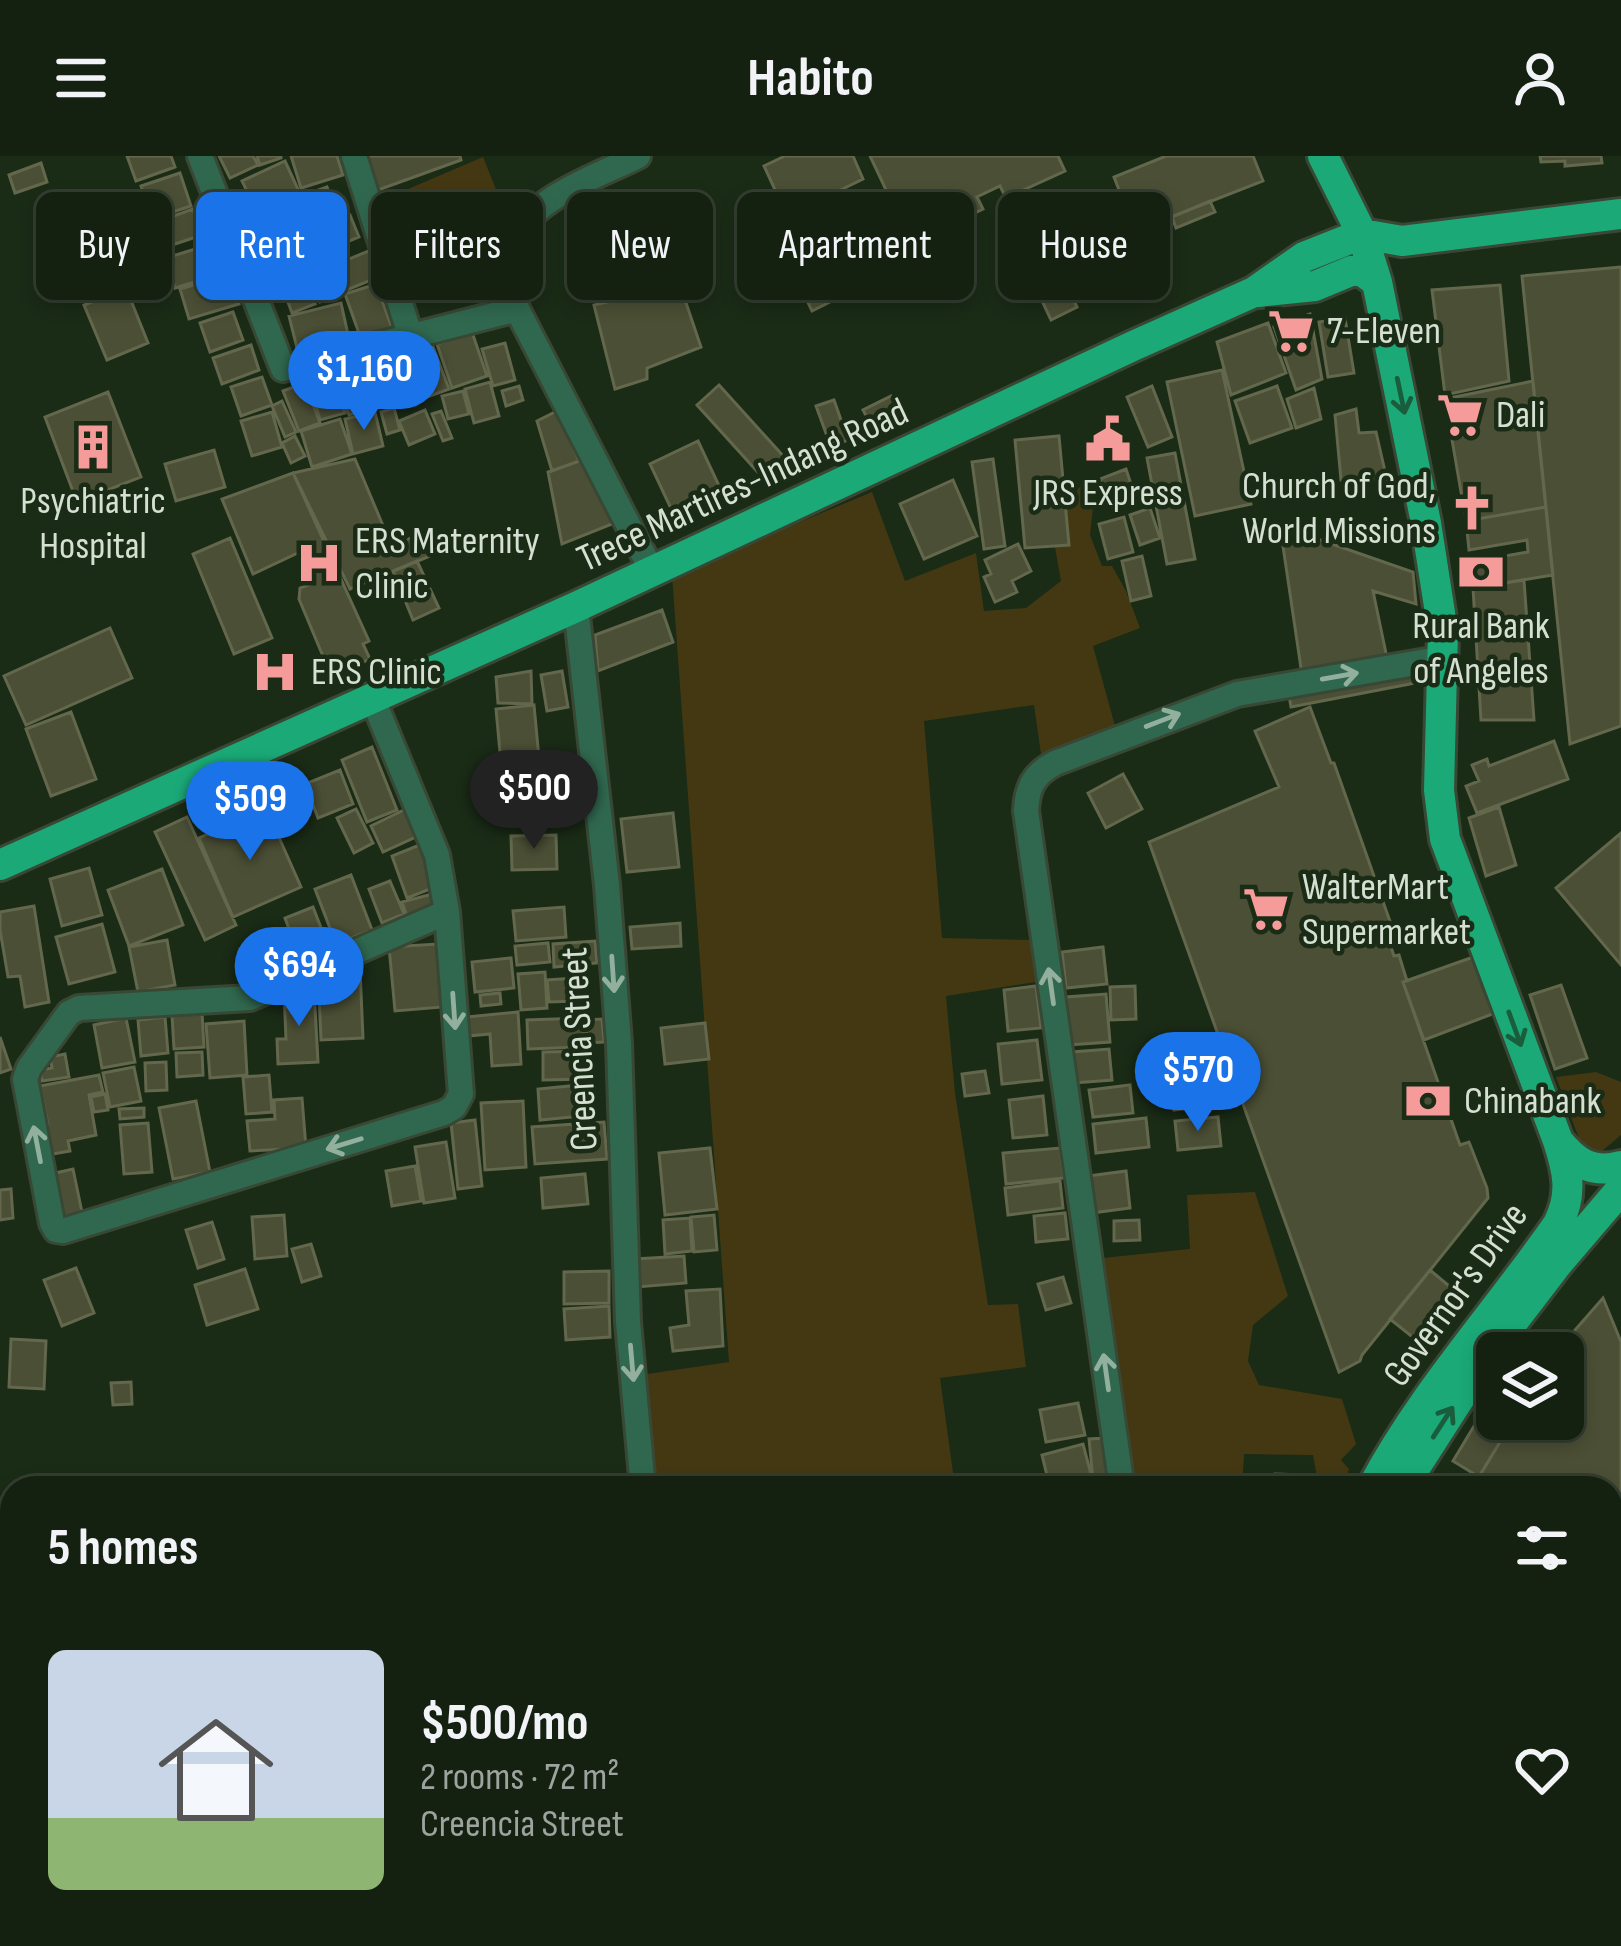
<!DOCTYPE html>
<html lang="en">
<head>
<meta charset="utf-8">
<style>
  :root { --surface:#142010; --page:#1d2819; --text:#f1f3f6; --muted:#9da39f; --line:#333e30; --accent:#1a73e8 }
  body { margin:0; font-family:"Sofia Sans Condensed",sans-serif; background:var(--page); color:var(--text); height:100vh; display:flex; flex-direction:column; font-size:45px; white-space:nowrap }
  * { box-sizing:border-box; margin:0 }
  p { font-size:39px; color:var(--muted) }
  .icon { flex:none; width:66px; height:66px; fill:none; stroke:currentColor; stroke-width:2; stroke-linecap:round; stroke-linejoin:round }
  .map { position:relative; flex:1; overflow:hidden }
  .details { position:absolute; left:0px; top:1320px; width:1623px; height:471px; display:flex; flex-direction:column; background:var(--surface); border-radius:36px 36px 0 0; box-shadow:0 6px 18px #0003,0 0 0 3px var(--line) }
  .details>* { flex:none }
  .guide { position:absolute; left:36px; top:36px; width:1551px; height:108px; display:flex; gap:24px }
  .controls { position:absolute; left:1476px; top:1176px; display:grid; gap:24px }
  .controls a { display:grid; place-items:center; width:108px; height:108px; border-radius:18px; background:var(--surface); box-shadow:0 6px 18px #0003,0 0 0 3px var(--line); font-size:60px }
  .price { position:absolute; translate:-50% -102px; padding:0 27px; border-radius:42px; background:var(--accent); color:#fff; font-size:39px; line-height:78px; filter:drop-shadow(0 3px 6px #0008) }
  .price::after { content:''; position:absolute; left:50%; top:72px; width:36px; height:27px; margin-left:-18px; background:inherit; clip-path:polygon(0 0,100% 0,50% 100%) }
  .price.selected { background:#222; color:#fff }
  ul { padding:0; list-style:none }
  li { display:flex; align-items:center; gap:36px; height:300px; padding:0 48px }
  li span { display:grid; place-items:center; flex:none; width:336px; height:240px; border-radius:18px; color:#555 }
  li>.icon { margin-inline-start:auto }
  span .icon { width:144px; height:144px; fill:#fffc; stroke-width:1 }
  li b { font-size:51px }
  h2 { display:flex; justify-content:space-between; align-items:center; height:144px; padding:0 48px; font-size:51px }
  .tag { padding:0 42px; border-radius:18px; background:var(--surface); box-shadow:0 6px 18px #0003,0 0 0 3px var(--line); font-size:42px; line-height:108px }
  .tag.selected { background:var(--accent); color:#fff }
  header { display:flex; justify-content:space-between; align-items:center; height:156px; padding:0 48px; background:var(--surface); font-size:54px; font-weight:700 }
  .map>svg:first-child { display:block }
</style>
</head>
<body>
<header><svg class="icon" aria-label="menu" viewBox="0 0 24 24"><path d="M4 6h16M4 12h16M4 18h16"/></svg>Habito<svg class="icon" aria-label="person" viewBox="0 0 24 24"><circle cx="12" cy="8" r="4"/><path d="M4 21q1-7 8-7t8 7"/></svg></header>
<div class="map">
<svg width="1621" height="1790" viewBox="0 0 1621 1790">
  <rect width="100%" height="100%" fill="#1a2b16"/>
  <!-- green -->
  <path fill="#443813" d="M483 1 508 63 404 107 380 45Z
    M1096 324 1090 379 1102 410H1112L1126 435 1140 472 1093 490 1115 570 1041 598 1034 549 924 565 942 782 1031 784 1036 826 946 840 955 937 988 1149 1018 1148 1026 1211 940 1222 955 1331 1022 1318 1024 1332H657L647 1218 729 1206 672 419 872 336 905 425 976 397 984 455 1026 452 1061 425 1047 346Z
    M1596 916 1621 926V979L1596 1000 1581 988 1556 921Z
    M1255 1036 1288 1140 1253 1169 1248 1205 1259 1229 1342 1243 1356 1288 1341 1304 1349 1313 1342 1332H1319L1313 1299 1244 1298 1242 1332H1132L1103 1102 1190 1093 1187 1039Z
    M1621 1414V1549L1611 1556V1419Z
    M623 1779H687L673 1790H624Z
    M969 1779H1001L1037 1785 1044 1779H1227L1226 1790H900Z
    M1345 1779H1483L1458 1790H1344Z"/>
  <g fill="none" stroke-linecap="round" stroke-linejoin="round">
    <!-- river -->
    <path stroke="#2a7d76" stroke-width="42" d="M1611 1491 1621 1485
      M694 1790 708 1779"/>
  </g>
  <!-- building -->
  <path fill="#4b4f35" stroke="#63674c" stroke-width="3" d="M127 0H171L175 11 136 25Z
    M219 0H253L258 9 230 22Z
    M257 0H281V2L260 9Z
    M291 0H337L343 19 301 32Z
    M366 0H460L461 4 378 34Z
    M785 0H853L863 23 787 60 764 10Z
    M870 0H1058L1065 15 1006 42 1000 30 977 41 983 53 911 87Z
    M1166 0H1253L1263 25 1135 75 1114 21Z
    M1540 0H1601L1602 7 1565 10V5L1541 6Z
    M285 5 302 42 260 62 242 25Z
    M41 7 47 26 15 37 9 19Z
    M180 17 191 50 152 63 141 30Z
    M327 31 337 59 313 68 302 40Z
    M1210 45 1215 56 1176 72 1172 61Z
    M297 47 306 64 293 70 285 52Z
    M193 53 202 79 163 92 154 67Z
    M350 59 359 81 325 95 316 73Z
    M286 61 294 77 268 91 259 74Z
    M868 65 890 68 909 106 812 155 795 119 800 104 809 91 827 76 847 68Z
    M313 73 326 100 308 109 294 83Z
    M473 82 490 130 457 142 441 94Z
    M290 85 302 109 281 120 269 96Z
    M215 87 224 117 175 132 166 102Z
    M371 94 381 120 342 136 332 110Z
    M1053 100 1077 151 1051 164 1027 113Z
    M324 107 338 136 320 146 305 117Z
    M1621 111V570L1570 588 1522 120Z
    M230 118 239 148 189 163 180 133Z
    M304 119 315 148 292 157 281 127Z
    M376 128 392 172 361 183 345 138Z
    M680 129 701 191 647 212V223L615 233 594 149Z
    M1500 129 1509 225 1445 239 1432 134Z
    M126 132 148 187 107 204 84 149Z
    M341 147 349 183 298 196 289 160Z
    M233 156 243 184 210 196 200 167Z
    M1310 158 1322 223 1296 234 1274 171Z
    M1345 162 1354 217 1328 221 1319 166Z
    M1268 167 1286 217 1231 239 1217 186Z
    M472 176 487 220 452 232 437 188Z
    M505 187 515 224 493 230 482 193Z
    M251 189 259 214 222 228 213 202Z
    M433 191 449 233 427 241 411 199Z
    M409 197 422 230 384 246 371 212Z
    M344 211 359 256 349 259 334 214Z
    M331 213 345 257 320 264 308 221Z
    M1222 214 1251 348 1195 360 1167 226Z
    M262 221 272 249 241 260 231 231Z
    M1533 225 1546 351 1466 365 1445 243Z
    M490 226 499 260 474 267 465 233Z
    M305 227 320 267 299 275 283 235Z
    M719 229 785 302 763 322 697 249Z
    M519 230 523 244 506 250 502 235Z
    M1152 230 1172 281 1148 291 1127 241Z
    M1277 230 1292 272 1250 287 1235 245Z
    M1314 232 1321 263 1296 272 1287 243Z
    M463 235 469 258 448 263 442 240Z
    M108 236 141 321 77 346 45 261Z
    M891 240 904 266 877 280 863 254Z
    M834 244 848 284 831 291 816 250Z
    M282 245 296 276 285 281 272 250Z
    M394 252 400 274 387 278 381 256Z
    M1356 253 1359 277 1376 276 1387 324H1341L1335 259Z
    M425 254 435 278 409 289 399 265Z
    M441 255 452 282 443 285 432 258Z
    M557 255 579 305 552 315 537 265Z
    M272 256 282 291 252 300 241 265Z
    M375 256 383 290 353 298 345 263Z
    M340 263 352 298 312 311 301 275Z
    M295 280 305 300 291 307 282 287Z
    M1059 280 1069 389 1025 392 1015 284Z
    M698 285 722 336 674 359 650 308Z
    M214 294 225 331 176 345 165 308Z
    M1175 297 1195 403 1167 408 1147 302Z
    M355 303 392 391 425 375 435 398 350 433 293 317Z
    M585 303 617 366 562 388 548 316Z
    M993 303 1005 390 984 393 972 306Z
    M1126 313 1131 328 1106 337 1100 323Z
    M293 317 369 485 363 488 370 503 342 516 336 505H325L299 443 300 432 314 427 300 396 253 418 222 343Z
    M953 324 977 380 924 403 900 348Z
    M1546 351 1553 419 1473 432 1471 406 1528 396 1527 384 1469 394 1466 365Z
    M1150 352 1160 382 1140 389 1130 359Z
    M1124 361 1133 396 1108 403 1099 368Z
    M1280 370 1413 416 1416 448 1373 435 1387 502 1302 519Z
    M230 382 272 482 234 498 193 398Z
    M1018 388 1031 415 1012 425 1017 436 995 446 984 421 991 418 985 404Z
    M1142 400 1151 440 1131 445 1122 405Z
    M417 405 439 452 413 464 393 415Z
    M1524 424 1534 564H1481L1473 432Z
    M662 454 673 486 598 515 595 479Z
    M110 472 132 522 26 569 4 520Z
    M1412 510 1415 527 1291 551 1288 534Z
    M531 515 532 548 498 547 496 521Z
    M562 515 568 551 547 555 541 519Z
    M534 549 540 613 576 610 579 645 505 651 496 553Z
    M1310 551 1331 607H1334L1392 771 1385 773 1394 800 1399 799 1407 825 1403 826 1460 989 1469 986 1487 1032 1488 1042 1362 1199 1360 1205 1339 1216 1149 686 1279 631 1255 575Z
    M71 556 96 623 51 640 26 573Z
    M1554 585 1568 623 1477 657 1466 630 1479 625 1472 609 1487 603 1489 610Z
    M372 591 397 654 367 666 342 604Z
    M340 614 353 648 318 662 305 628Z
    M1123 618 1142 653 1106 672 1088 637Z
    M296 638 305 656 282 668 273 650Z
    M1499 651 1516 709 1486 720 1469 662Z
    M266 652 301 731 233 761 199 682Z
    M356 653 373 687 354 697 337 662Z
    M406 653 418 680 383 696 371 670Z
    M673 657 679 711 627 716 621 663Z
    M187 661 236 769 205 784 155 676Z
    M1621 677V809L1556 732Z
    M556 679 557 713 512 714 511 680Z
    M422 688 438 730 407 742 392 700Z
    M89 712 102 759 62 770 50 723Z
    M162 713 183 769 129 790 108 734Z
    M351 719 372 774 336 788 315 733Z
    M390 725 404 758 382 767 369 733Z
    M432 738 435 756 409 766 402 746Z
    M34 750 49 846 25 851 20 820 8 821 0 774V756Z
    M313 751 330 795 301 806 285 762Z
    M564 751 566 781 516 785 513 755Z
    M680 767 681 790 632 793 630 771Z
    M102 768 115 816 69 828 56 781Z
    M284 777 296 809 252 826 240 793Z
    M167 784 175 829 138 836 129 791Z
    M595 785 597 807 554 811 553 788Z
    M548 787 550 806 517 809 515 790Z
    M438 788 443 851 395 855 389 791Z
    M1103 791 1107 828 1066 832 1062 796Z
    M1476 800 1495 857 1424 884 1403 826Z
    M511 802 514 832 475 836 472 806Z
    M360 813 363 882 321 884 318 815Z
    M545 816 547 852 521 854 518 818Z
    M576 822 577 845 549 846 547 824Z
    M1561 829 1587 902 1555 913 1530 839Z
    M1036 830 1041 872 1008 875 1004 834Z
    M1135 830 1136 863 1111 864 1110 831Z
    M314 833 318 906 278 908 277 883H286L284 835Z
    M500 837 501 848 481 850 480 839Z
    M1106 838 1110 886 1069 889 1066 841Z
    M518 856 521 908 492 910 490 878 468 880 466 861Z
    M202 857 204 891 174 893 172 859Z
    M165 861 168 897 141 900 138 864Z
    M126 862 135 906 102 912 94 869Z
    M583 862 584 891 528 893 527 864Z
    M602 863 604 886 587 887 586 864Z
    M244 865 247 919 210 922 206 868Z
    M705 867 709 903 665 908 661 872Z
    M0 881 11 913 0 917Z
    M1037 884 1042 924 1002 928 998 888Z
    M1109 893 1112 924 1074 927 1072 896Z
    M593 895 594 923 543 924V896Z
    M202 896 203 919 177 921 176 897Z
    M65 898 69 921 42 925 40 914 52 912 50 901Z
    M166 906 167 934 146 935 145 907Z
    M134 911 141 945 110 951 103 917Z
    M985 915 989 937 965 940 962 918Z
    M1207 918 1210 950 1174 954 1170 922Z
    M99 919 103 936 89 939 96 979 68 985 70 995 47 999 41 970 48 969 40 930Z
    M269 919 272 956 246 958 243 921Z
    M580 929 583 960 540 964 538 933Z
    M1130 929 1133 957 1093 961 1089 934Z
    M105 938 108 954 94 956 91 941Z
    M1043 940 1047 979 1013 982 1009 944Z
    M302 942 306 992 250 995 247 965 275 963 274 944Z
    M196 945 210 1016 173 1023 159 952Z
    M523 945 526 1011 485 1014 481 947Z
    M144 952V961L120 963 119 953Z
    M1218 961 1221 990 1178 994 1175 965Z
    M1146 962 1149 991 1096 997 1093 968Z
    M475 964 482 1030 458 1033 451 967Z
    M604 966 607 1003 535 1008 532 971Z
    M148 967 152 1016 124 1018 120 969Z
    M446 986 455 1042 424 1047 415 991Z
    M710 992 717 1053 665 1059 659 997Z
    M1060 992 1064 1022 1006 1028 1003 997Z
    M415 1010 421 1045 392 1050 386 1015Z
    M73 1013 83 1061 60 1065 51 1018Z
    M1126 1015 1130 1052 1092 1057 1088 1020Z
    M585 1018 588 1048 543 1052 541 1022Z
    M1060 1025 1063 1052 1008 1059 1005 1032Z
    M11 1033 13 1062 0 1064V1034Z
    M1065 1057 1068 1083 1036 1086 1034 1060Z
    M284 1059 287 1100 255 1103 252 1061Z
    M714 1059 717 1094 694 1096 691 1061Z
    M690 1062 692 1095 665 1098 663 1064Z
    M1139 1064 1140 1084 1114 1085V1065Z
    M212 1066 224 1103 198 1112 186 1074Z
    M311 1088 321 1120 302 1126 292 1093Z
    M684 1100 686 1127 637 1131 635 1103Z
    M76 1112 94 1157 62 1170 44 1124Z
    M245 1113 258 1153 207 1169 195 1129Z
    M1430 1114 1460 1139 1421 1188 1390 1163Z
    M609 1115V1147L564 1148V1116Z
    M1063 1121 1071 1147 1046 1154 1038 1128Z
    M720 1133 723 1190 673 1195 670 1172 689 1169 686 1135Z
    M1603 1142 1621 1186V1394L1611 1399V1332H1472L1514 1263H1563V1197H1555Z
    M609 1150 610 1181 566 1184 564 1153Z
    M11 1183 46 1185 44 1233 9 1231Z
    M131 1226 132 1248 113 1249 111 1227Z
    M1078 1247 1085 1279 1046 1286 1040 1254Z
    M1486 1250 1497 1257V1263L1512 1266 1479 1321 1453 1305Z
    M1105 1282 1108 1322 1093 1324 1089 1283Z
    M1083 1288 1093 1326 1071 1332H1050L1042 1299Z
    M1275 1318 1306 1319V1332H1274Z
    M1621 1555V1595L1611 1600V1560Z
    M1621 1661V1693L1611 1673V1666Z
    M1611 1688 1621 1711V1734L1611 1739Z
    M1616 1743 1621 1754V1790H1545L1540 1779H1611V1745Z
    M107 1779H136L140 1790H111Z"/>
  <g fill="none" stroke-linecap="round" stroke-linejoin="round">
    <!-- minor casing -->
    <g stroke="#384834" stroke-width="30">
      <path id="minor" d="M200 0 283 213 517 153
        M354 0 410 179
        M638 0C603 18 536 40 519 77 508 100 513 130 517 153L652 415
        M576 451 607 729 619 887 628 1166 643 1332
        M372 541 437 699 447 756 461 938 454 951 444 957 63 1075 56 1074 52 1067 25 923 29 912 69 857 79 852 250 842 447 756
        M1122 1332 1026 655C1027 631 1034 618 1055 607L1237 538 1444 502"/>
    </g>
    <!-- major casing -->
    <g stroke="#384834" stroke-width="36">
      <path id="major" d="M1323 0 1362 78 1377 126 1426 367 1443 476 1439 634 1445 683 1558 985C1568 1016 1573 1038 1558 1068 1497 1156 1423 1236 1372 1332
        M1258 136 1315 130 1351 115H1362L1377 126
        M0 709 576 451 1133 190 1254 136 1304 101 1362 78 1402 85 1621 58
        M1558 985C1576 1007 1592 1018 1621 1010
        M1402 1332 1486 1201 1558 1107 1621 1033
        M0 1768 12 1767
        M1254 1790 1255 1779
        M1285 1790 1286 1779
        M1314 1790 1315 1779"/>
    </g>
    <!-- minor -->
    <use href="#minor" stroke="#30684f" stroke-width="24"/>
    <!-- major -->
    <use href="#major" stroke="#1ba978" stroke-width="30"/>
  </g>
  <!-- one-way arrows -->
  <defs><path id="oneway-shaft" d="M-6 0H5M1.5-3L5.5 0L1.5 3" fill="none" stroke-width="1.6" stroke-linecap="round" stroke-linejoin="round" transform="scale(3)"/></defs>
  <g stroke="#1a5d3d">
    <use href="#oneway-shaft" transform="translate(1401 240) rotate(78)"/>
    <use href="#oneway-shaft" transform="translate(1515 873) rotate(70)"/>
    <use href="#oneway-shaft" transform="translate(1443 1266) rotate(-57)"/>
  </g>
  <g stroke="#93b09e">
    <use href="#oneway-shaft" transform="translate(1340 520) rotate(-10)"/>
    <use href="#oneway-shaft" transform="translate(1163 564) rotate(-21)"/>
    <use href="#oneway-shaft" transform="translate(613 818) rotate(86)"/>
    <use href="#oneway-shaft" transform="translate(1051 830) rotate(-98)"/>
    <use href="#oneway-shaft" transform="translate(454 855) rotate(86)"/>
    <use href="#oneway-shaft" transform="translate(37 988) rotate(-101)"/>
    <use href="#oneway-shaft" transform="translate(344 988) rotate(163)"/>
    <use href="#oneway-shaft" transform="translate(632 1207) rotate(85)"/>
    <use href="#oneway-shaft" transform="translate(1106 1216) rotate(-98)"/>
  </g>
  <!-- icons -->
  <defs>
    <g id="supermarket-bare" transform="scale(3.6)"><path d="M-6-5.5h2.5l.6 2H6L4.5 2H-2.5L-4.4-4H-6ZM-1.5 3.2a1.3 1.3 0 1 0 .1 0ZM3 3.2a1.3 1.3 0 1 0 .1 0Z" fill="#f59b99" stroke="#1a2b16" stroke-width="2.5" paint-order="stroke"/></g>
    <g id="civic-bare" transform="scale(3.6)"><path d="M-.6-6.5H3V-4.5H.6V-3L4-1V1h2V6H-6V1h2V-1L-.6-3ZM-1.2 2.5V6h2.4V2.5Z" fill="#f59b99" stroke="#1a2b16" stroke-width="2.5" paint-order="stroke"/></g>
    <g id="building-bare" transform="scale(3.6)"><path d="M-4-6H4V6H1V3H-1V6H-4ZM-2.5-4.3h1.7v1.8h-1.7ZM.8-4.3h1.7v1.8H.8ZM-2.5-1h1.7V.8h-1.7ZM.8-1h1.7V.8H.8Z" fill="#f59b99" stroke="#1a2b16" stroke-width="2.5" paint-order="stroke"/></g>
    <g id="church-bare" transform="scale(3.6)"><path d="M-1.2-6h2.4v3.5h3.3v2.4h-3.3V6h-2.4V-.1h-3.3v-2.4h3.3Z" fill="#f59b99" stroke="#1a2b16" stroke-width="2.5" paint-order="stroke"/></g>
    <g id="hospital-bare" transform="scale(3.6)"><path d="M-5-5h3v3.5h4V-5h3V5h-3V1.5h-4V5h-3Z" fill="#f59b99" stroke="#1a2b16" stroke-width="2.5" paint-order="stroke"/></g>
    <g id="bank-bare" transform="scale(3.6)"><path d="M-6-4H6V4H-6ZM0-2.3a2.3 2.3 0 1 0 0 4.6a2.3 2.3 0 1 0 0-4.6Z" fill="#f59b99" stroke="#1a2b16" stroke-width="2.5" paint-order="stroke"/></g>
  </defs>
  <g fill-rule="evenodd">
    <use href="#supermarket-bare" x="1291" y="175"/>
    <use href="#supermarket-bare" x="1460" y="259"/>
    <use href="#civic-bare" x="1108" y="283"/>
    <use href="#building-bare" x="93" y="291"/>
    <use href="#church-bare" x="1472" y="352"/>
    <use href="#hospital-bare" x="319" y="407"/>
    <use href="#bank-bare" x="1481" y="416"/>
    <use href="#hospital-bare" x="275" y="516"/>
    <use href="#supermarket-bare" x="1266" y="753"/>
    <use href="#bank-bare" x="1428" y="945"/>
  </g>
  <g text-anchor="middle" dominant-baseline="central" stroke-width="9" stroke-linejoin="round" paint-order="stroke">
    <!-- poi labels -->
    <g font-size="39" fill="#d5e0d3" stroke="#1a2b16" text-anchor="start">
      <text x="1327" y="175">7-Eleven</text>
      <text x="1496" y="259">Dali</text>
      <text x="1436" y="330" text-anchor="end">Church of God,<tspan x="1436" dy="45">World Missions</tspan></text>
      <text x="1108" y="337" text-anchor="middle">JRS Express</text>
      <text x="93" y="345" text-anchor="middle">Psychiatric<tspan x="93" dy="45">Hospital</tspan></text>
      <text x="355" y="385">ERS Maternity<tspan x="355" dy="45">Clinic</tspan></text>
      <text x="1481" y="470" text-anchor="middle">Rural Bank<tspan x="1481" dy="45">of Angeles</tspan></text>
      <text x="311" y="516">ERS Clinic</text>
      <text x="1302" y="731">WalterMart<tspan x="1302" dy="45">Supermarket</tspan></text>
      <text x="1464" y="945">Chinabank</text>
    </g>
    <!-- street labels -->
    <g font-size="39" fill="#d5e0d3" stroke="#1a2b16">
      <text transform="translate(743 330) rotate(-25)">Trece Martires-Indang Road</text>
      <text transform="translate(580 893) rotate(-93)">Creencia Street</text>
      <text transform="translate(1456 1139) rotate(-54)">Governor's Drive</text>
    </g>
  </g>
</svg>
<div class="controls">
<a><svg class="icon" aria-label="layers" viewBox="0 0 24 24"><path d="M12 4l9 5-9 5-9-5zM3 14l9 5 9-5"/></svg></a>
</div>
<b class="price" style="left:364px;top:277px">$1,160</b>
<b class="price selected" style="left:534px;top:696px">$500</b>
<b class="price" style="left:250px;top:707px">$509</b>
<b class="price" style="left:299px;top:873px">$694</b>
<b class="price" style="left:1198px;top:978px">$570</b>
<div class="guide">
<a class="tag">Buy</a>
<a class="tag selected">Rent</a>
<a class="tag">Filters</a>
<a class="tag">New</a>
<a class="tag">Apartment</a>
<a class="tag">House</a>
</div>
<section class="details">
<h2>5 homes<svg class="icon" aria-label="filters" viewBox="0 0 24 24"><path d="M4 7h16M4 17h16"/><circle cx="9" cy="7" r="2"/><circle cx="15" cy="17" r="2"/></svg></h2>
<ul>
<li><span style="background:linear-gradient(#c9d6e8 70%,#8fb573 0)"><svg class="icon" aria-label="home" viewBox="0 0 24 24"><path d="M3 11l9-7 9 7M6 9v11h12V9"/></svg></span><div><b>$500/mo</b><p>2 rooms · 72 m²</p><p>Creencia Street</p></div><svg class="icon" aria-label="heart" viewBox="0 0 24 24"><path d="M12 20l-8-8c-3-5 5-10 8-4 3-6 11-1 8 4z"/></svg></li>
</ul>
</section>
</div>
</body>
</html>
